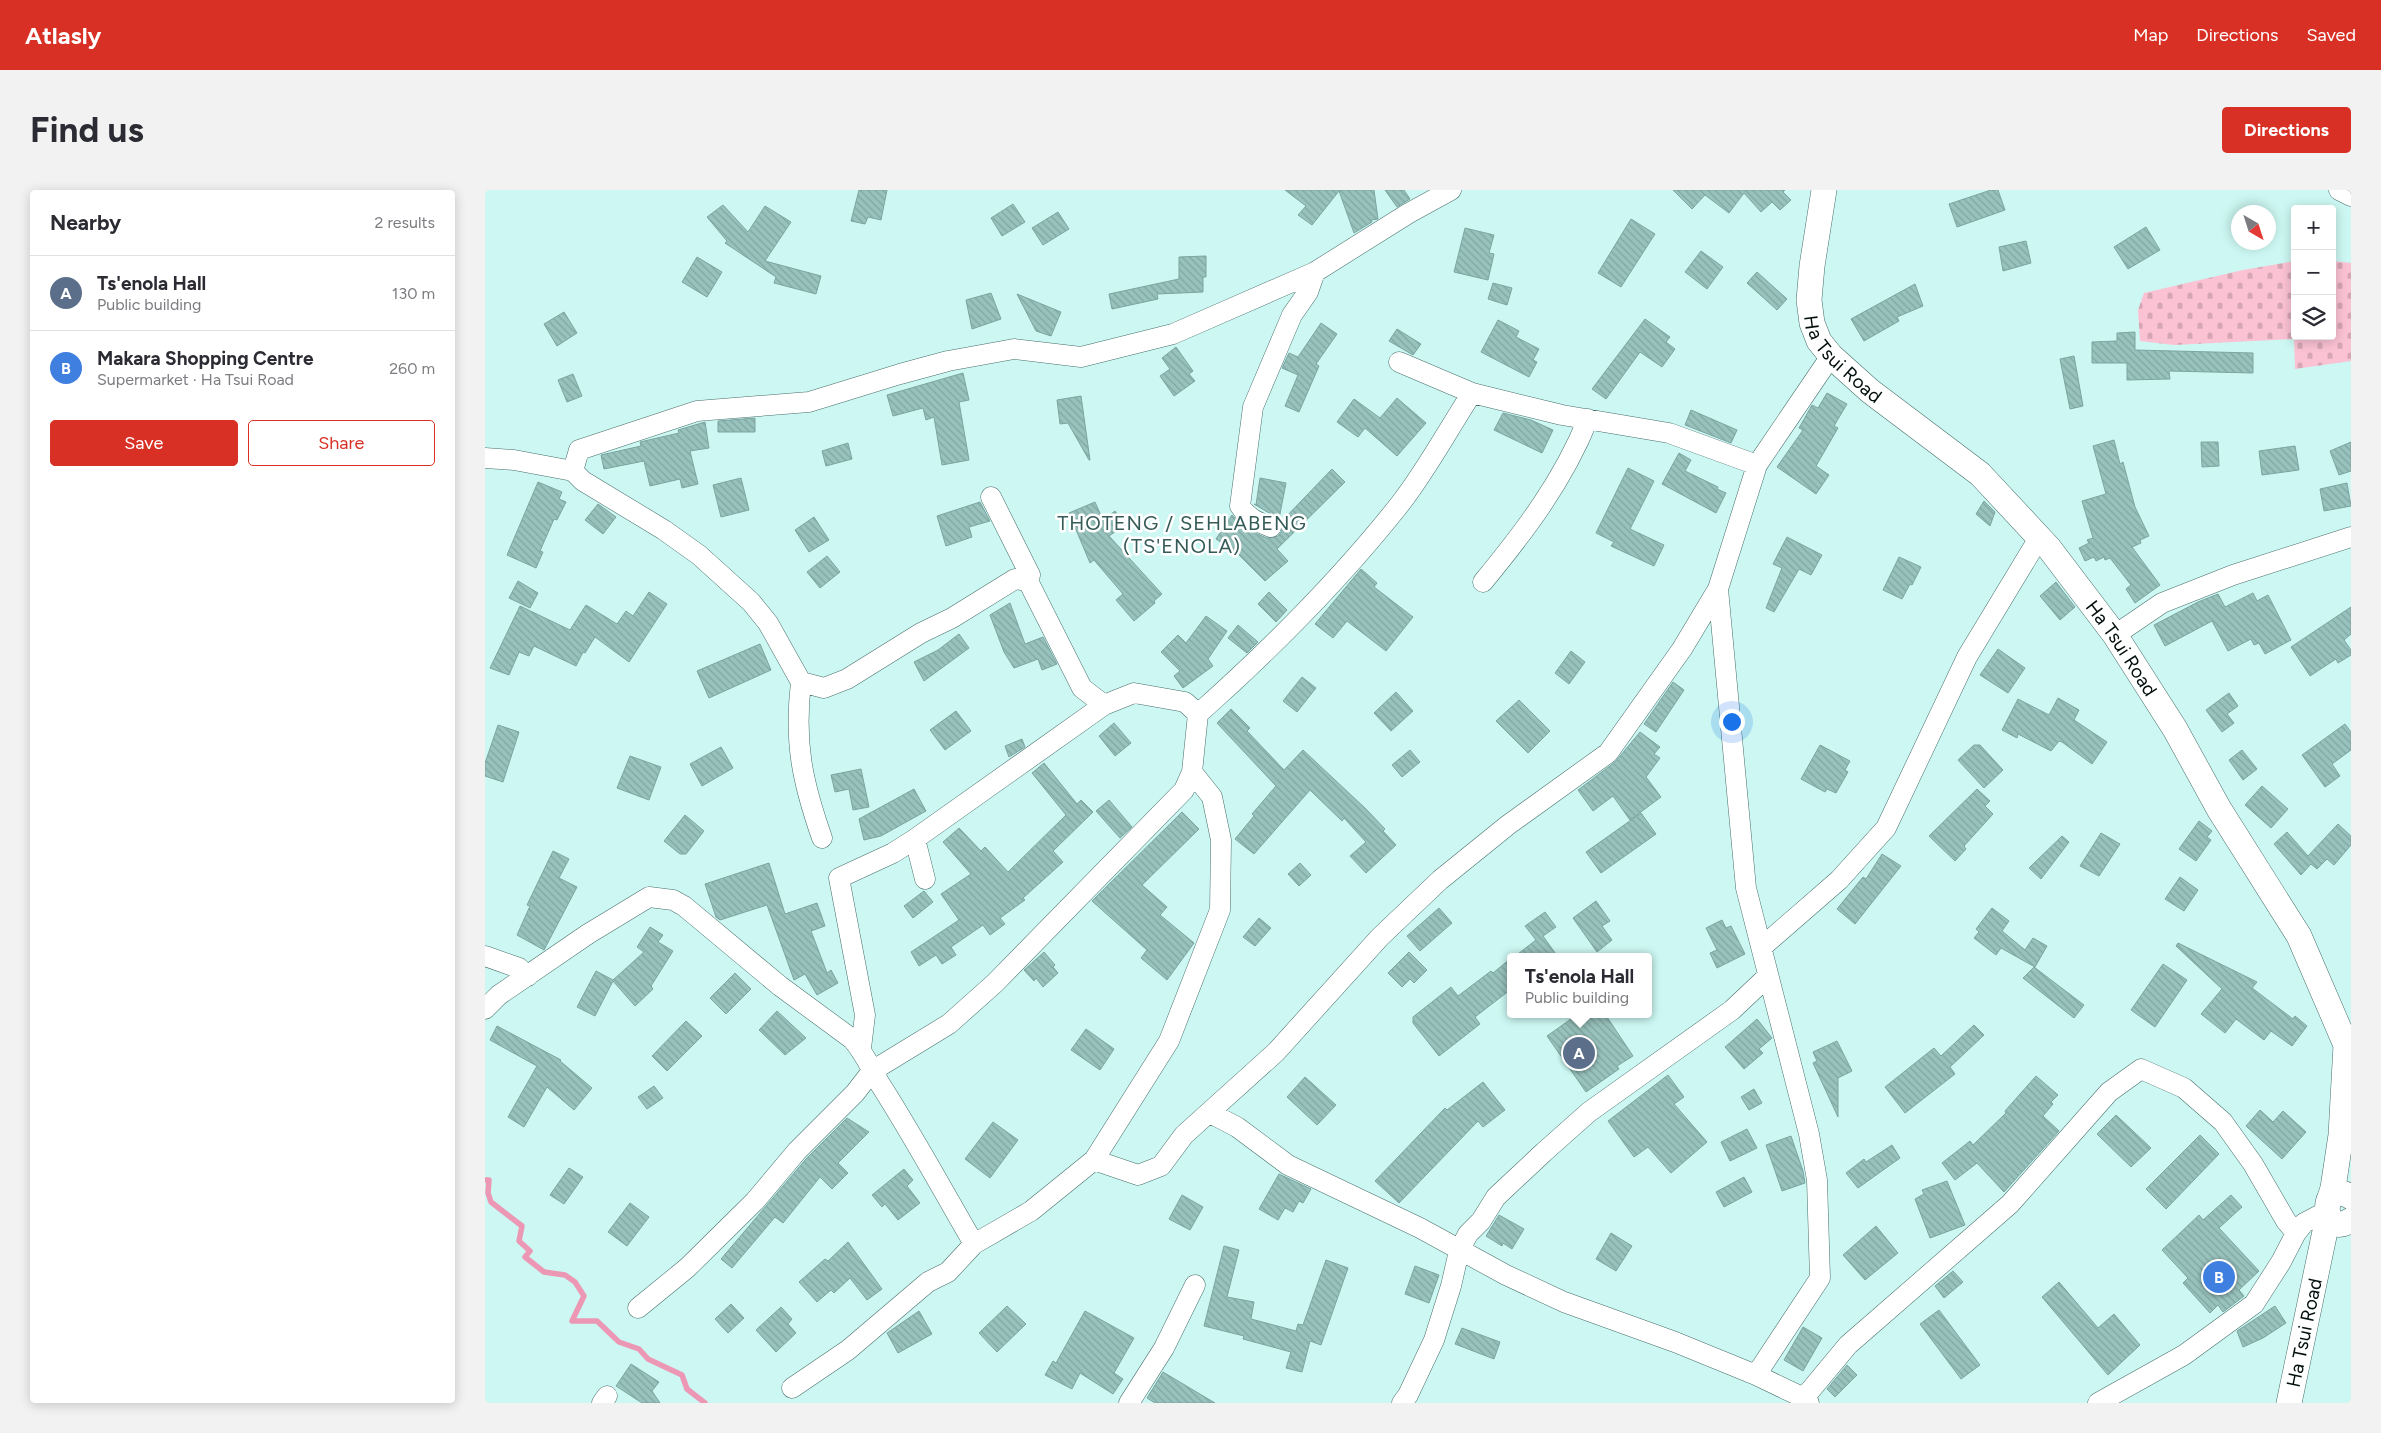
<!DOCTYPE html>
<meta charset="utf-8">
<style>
:root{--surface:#fff;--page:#f2f2f3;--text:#2b2b33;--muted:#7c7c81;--line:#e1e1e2;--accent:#d93025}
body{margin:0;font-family:Figtree,sans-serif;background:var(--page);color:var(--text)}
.controls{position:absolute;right:15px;top:15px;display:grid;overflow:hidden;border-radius:5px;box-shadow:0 2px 12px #0003}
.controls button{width:45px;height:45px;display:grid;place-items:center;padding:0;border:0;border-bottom:1px solid var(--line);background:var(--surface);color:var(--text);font:25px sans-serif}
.compass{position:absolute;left:1746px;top:15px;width:45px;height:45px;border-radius:50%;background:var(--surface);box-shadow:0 2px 12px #0003;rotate:141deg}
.you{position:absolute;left:1246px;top:531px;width:18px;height:18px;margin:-12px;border:4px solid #fff;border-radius:50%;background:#1a73e8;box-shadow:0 0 0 8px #1a73e833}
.badge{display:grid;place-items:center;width:32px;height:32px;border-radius:50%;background:var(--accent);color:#fff;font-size:16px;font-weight:700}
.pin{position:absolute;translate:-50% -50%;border:2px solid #fff;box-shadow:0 1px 5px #0006}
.popup{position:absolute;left:1022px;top:763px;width:145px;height:65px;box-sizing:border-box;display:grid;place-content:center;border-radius:5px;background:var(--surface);filter:drop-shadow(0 1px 4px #0005);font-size:16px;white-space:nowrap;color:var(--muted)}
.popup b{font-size:19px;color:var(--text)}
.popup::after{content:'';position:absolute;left:50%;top:100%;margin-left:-10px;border:10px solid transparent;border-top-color:var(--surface)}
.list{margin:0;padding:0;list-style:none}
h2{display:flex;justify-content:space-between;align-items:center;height:65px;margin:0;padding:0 20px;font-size:21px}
h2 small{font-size:16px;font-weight:400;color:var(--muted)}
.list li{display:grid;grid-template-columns:32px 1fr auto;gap:15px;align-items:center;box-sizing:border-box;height:75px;padding:0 20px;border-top:1px solid var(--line)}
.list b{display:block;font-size:19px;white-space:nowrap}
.list p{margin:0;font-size:16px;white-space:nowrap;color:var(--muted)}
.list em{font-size:16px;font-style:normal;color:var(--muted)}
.actions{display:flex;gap:10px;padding:15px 20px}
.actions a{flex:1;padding:11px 0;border:1px solid var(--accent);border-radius:5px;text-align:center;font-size:18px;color:var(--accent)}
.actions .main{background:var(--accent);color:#fff}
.icon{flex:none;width:28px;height:28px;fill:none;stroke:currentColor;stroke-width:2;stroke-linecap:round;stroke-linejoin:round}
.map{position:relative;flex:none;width:1866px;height:1213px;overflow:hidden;border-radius:5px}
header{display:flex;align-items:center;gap:30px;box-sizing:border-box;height:70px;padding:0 25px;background:var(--accent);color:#fff}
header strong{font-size:24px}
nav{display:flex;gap:28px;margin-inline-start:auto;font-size:18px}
.intro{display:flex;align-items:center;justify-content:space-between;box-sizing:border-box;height:120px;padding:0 30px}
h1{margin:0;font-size:35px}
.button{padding:12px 22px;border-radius:5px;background:var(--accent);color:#fff;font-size:18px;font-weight:700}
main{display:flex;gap:30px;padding:0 30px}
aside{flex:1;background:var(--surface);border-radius:5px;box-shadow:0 2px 12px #0003}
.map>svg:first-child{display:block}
.cemetery{fill:url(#cemetery-stones)}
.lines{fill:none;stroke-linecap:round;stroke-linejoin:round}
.stream{stroke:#ec98b5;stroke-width:5.5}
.building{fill:url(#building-back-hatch);stroke:#7ca5a0}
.minor-casing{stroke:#486f6b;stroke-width:21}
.tertiary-casing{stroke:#486f6b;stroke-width:26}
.minor{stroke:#fff;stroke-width:20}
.tertiary{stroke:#fff;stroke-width:25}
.labels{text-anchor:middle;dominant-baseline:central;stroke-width:5;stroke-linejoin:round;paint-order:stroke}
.street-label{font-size:19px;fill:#020f0d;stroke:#fff}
.neighbourhood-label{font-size:20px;letter-spacing:1px;fill:#345b57;stroke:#fff}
</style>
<header>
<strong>Atlasly</strong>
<nav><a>Map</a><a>Directions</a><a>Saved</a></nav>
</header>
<div class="intro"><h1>Find us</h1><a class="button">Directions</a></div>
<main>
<aside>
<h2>Nearby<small>2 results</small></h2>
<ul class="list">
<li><span class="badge" style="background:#5c6f8a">A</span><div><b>Ts'enola Hall</b><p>Public building</p></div><em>130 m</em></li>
<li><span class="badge" style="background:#3f7fe0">B</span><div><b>Makara Shopping Centre</b><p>Supermarket · Ha Tsui Road</p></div><em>260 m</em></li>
</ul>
<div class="actions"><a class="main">Save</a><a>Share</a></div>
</aside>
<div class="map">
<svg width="1866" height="1213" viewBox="0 0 1866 1213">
<defs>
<pattern id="cemetery-stones" width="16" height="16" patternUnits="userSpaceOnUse" patternTransform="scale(1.25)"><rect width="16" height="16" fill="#fbc2d4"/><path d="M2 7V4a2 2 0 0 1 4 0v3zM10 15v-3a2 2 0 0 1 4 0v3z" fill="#d6a6b5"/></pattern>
<pattern id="building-back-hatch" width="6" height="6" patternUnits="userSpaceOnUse" patternTransform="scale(1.25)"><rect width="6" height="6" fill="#98c2bd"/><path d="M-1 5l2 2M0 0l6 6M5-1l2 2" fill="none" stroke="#81a6a1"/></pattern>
</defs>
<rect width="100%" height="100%" fill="#ccf7f2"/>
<path class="cemetery" d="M1810,71V146H1847V71L1866,73V171L1810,179L1809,149L1689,155L1655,151L1653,120L1659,103L1758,80Z"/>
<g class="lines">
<path class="stream" d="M0,990H4L3,1003L6,1012L37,1036L34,1051L45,1061L40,1067L59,1082L80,1085L90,1092L99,1106L87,1131H112L134,1152L154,1159L163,1169L197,1185L202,1199L220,1213"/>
</g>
<path class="building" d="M374,0H402L396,30L383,27L380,34L366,31Z
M800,0H889L893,29L886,30L887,32L869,43L854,1L827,35L813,25L821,16Z
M900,0H919L925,9L912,17Z
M1188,0H1300L1298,2L1306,10L1295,20L1287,12L1276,22L1259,3L1244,23L1220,5L1207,19Z
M1506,0H1513L1520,20L1472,37L1464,14Z
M528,14L540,32L517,46L506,28Z
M238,15L263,42L280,16L306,32L280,71L336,86L331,104L289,93L291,87L240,53L242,51L222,27Z
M573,22L584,39L558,55L547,38Z
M1146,29L1170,44L1136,97L1113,83Z
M1661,37L1675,60L1643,79L1629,57Z
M980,38L1009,45L1004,63L1009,64L1003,90L969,82Z
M1541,51L1546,73L1518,81L1514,57Z
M1216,61L1238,77L1222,99L1200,82Z
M721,66V87H718V102L672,104L673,109L627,119L624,104L694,89V67Z
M212,67L237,82L222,107L197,92Z
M1272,82L1302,109L1292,120L1262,93Z
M1008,93L1027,98L1022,115L1003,109Z
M1430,94L1438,116L1412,127L1414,131L1379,151L1366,129Z
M506,103L516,129L487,139L481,110Z
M532,104L576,122L566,146L551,141Z
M79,122L92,143L72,156L59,134Z
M1160,129L1185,147L1181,152L1190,159L1177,177L1155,162L1121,209L1107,199Z
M1013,130L1034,141L1031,147L1054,159L1048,170L1052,172L1044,187L996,162Z
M836,133L852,144L831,174L834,176L814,222L800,216L813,185L797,178L804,163L813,167Z
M912,139L936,154L928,165L904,151Z
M1650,142V160L1768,163V183L1684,181L1685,189L1642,190V173H1607V152L1632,151V143Z
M691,157L708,181L704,184L710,191L689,206L675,186L685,179L677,168Z
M1589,166L1598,216L1585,219L1575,169Z
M478,183L484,210L474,212L484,270L457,275L449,227L441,230L438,218L408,226L402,205Z
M88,184L97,206L82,212L73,190Z
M1342,203L1362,214L1349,236L1353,238L1331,276L1344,285L1331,304L1292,277L1318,240L1314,238L1327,215L1333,218Z
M596,206L605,270H604L583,233L575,234L572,210Z
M912,208L941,233L912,266L880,238L873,247L852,232L869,209L895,228Z
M1206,220L1252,240L1246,253L1200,235Z
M1018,223L1046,230L1068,240L1057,263L1009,240Z
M270,228V242H233V231Z
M220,232L224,258L205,261L213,294L197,298L195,289L165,296L159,271L119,279L116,265L156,256L155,252L194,243L193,240Z
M1629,250L1635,274L1638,272L1650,317L1664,346L1655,350L1656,353L1647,357L1675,395L1650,413L1641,399L1646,395L1625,368L1620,370L1619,367L1611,371L1609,367L1600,371L1594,358L1604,353L1602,350L1608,348L1597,311L1621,304L1608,256Z
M1716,252H1733L1734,276L1717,277Z
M1866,252V281L1854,285L1845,261Z
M363,253L367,269L341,276L337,261Z
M1810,256L1814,280L1777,285L1774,261Z
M1194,263L1206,270L1200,281L1233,297L1232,299L1241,303L1231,323L1177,294Z
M1143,278L1169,291L1145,339L1179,355L1169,376L1126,356L1129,352L1111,343Z
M847,279L860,292L792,359L803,371L780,391L752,363L731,349L747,325L758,336L772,344L782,348L793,346L797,341L796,332Z
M256,288L264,320L236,327L228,295Z
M775,288L801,293L794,329L769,314L771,315Z
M53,292L77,302L74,309L81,312L72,330L69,329L55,361L58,362L51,378L22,365Z
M1862,293L1866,316L1839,321L1835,299Z
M1499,311L1510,322L1505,336L1491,324Z
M495,312L505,331L484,337L487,347L461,356L452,326Z
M610,312L618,330L630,321L640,335L624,346L677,404L669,411L670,413L649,431L631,410L638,404L609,370L605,373L584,323Z
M113,314L131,327L118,344L100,330Z
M329,327L344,350L324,362L310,340Z
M1302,347L1337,365L1326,385L1314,379L1289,422L1281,418L1297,378L1288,374Z
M342,366L355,382L335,398L322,382Z
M1414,367L1436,377L1427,395L1425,394L1417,409L1398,400Z
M876,379L892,393L889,397L928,427L901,461L862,431L848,448L830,434Z
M33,391L53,403L45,418L24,408Z
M1571,392L1590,417L1575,430L1555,406Z
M164,402L182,414L144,472L110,447L100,463L98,462L91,476L49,456L44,466L34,462L24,485L5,478L35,416L85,440L101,415L132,434L141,421L148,426Z
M784,402L802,420L791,432L773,414Z
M1768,403L1772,411L1783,405L1806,450L1780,464L1774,453L1769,455L1766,449L1743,461L1727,431L1680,456L1669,435L1713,412L1733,404L1740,417Z
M525,413L540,454L558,447L572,474L557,480L553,469L529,478L519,462L505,425Z
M1866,417V444L1859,450L1866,460V465L1853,473L1851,469L1825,486L1806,457Z
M721,426L742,441L723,469L728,476L698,498L689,486L695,481L676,462L693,445L701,453Z
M753,435L773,452L762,463L743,448Z
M474,444L484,458L439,491L429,472L453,460Z
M275,454L286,480L224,508L212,481Z
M1513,459L1540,478L1523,503L1495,485Z
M1086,461L1100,472L1084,494L1070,483Z
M817,487L831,498L812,522L798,511Z
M1188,492L1199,500L1171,542L1159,534Z
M911,502L928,521L906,541L889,523Z
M1744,503L1753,516L1742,524L1749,533L1737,542L1721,520Z
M1573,508L1594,520L1589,530L1622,552L1607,574L1577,552L1574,551L1566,561L1533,544L1532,548L1517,540L1533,509L1564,525Z
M1034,510L1065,541L1043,563L1011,531Z
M746,519L765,538L762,541L799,580L818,560L881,619L900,639L898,641L911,655L881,683L865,666L881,652L859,628L857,631L825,600L769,664L750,649L769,626L767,624L791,596L732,533Z
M471,521L486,541L460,560L445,540Z
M629,533L646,553L630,566L614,546Z
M1860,534L1866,542V560L1847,574L1855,586L1840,597L1817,565Z
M13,535L34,542L18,592L0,586V573Z
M1155,542L1175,557L1169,564L1175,568L1161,587L1176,607L1145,630L1128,606L1108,621L1093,600L1130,572Z
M537,549L540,557L524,567L520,556Z
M1335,555L1365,571L1360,580L1363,582L1351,603L1342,599L1340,602L1316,589Z
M1489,555H1495L1518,580L1499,598L1473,570Z
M236,557L248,578L217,596L205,574Z
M925,560L935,572L917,587L907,575Z
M1757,560L1772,579L1758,590L1744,570Z
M145,566L176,577L164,610L132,598Z
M559,573L592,614L596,610L608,622L568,661L578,672L538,708L540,710L515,728L520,734L505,745L498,735L466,757L471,765L457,774L451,765L434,776L426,762L474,730L456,704L486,684L458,652L474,638L496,661L500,657L523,682L581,625L547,583Z
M376,579L384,617L368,620L364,599L350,602L346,585Z
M1777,596L1803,619L1786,638L1760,615Z
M429,599L441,621L396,646L379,650L374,629Z
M1492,599L1505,611L1500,616L1508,624L1479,656L1481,659L1470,671L1444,646Z
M624,610L647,637L635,648L611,621Z
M697,622L714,639L657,695L682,717L675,725L709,753L682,790L656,768L662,760L607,711Z
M1156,623L1171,644L1116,683L1101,662Z
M200,625L219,641L201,664H195L179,651Z
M1714,631L1727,641L1722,647L1726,650L1711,671L1694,659Z
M1853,634L1866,646V655L1849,675L1842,669L1832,679L1826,674L1816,685L1789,654L1802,642L1823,666Z
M1616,643L1635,654L1614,686L1595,676Z
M1577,646L1584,652L1556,689L1544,678Z
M68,661L84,669L74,688L92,697L59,760L32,745L45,716L42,715Z
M1397,664L1416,676L1370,734L1352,719L1378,687L1381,689Z
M284,673L300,724L332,713L340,736L326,741L342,783L346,780L353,793L332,805L320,784L309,790L282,715L235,730L231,727L220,694Z
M815,673L826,685L814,696L803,684Z
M1695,687L1713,700L1699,721L1680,709Z
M439,701L448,712L428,728L419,716Z
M1111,711L1125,731L1117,736L1127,750L1112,762L1088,728Z
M954,718L967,733L935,761L922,746Z
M1507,718L1524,731L1517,741L1540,760L1548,748L1562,756L1550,777L1516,758L1511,765L1489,748L1494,742L1491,739Z
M1060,722L1071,737L1058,746L1073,767H1029L1051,750L1040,736Z
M774,728L786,738L770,756L758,747Z
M1237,730L1241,738L1246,736L1260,764L1232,778L1225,763L1232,760L1221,738Z
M165,737L178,745L173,752L188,761L166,796L168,799L150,816L128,791L110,826L92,817L111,781L128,790L159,762L152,757Z
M1693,753L1772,792L1767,798L1808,829L1810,826L1822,836L1807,856L1786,841L1779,850L1751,829L1740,843L1716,824L1737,799L1691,756Z
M559,762L570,775L568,777L573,783L558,797L551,788L549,791L539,780Z
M924,762L942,780L929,793L925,789L917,797L903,783Z
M1025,769V800L990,827L995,834L954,866L928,833V827L966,797L973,806L1006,781L1008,783Z
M1678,774L1702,790L1670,837L1646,820Z
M1549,777L1599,815L1589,828L1538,788Z
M250,783L266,799L241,824L225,808Z
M292,821L321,848L300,865L274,840Z
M1093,824H1120L1148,866L1132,876L1134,879L1101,902L1062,846Z
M1272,829L1287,848L1274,859L1278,863L1259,879L1240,857Z
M201,831L217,846L182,881L167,866Z
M1489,835L1499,845L1465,877L1470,884L1420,923L1400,897L1449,858L1456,866Z
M12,836L76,870L75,871L107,898L89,920L62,897L39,937L23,927L52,876L5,850Z
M601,839L629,859L615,880L586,860Z
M1352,851L1367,881L1353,888V927L1328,873L1332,871L1328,862Z
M1183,885L1199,907L1189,914L1222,952L1186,983L1163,957L1149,967L1123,931Z
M1551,886L1573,905L1566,912L1568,914L1558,926L1574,941L1519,1002L1492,973L1470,990L1457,973L1485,951L1488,955L1521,923L1520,921Z
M820,887L851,915L832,935L802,907Z
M998,892L1020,920L998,937L993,931L914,1013L890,991L960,918L962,920Z
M169,896L178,908L162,919L153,907Z
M1269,899L1277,913L1264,920L1256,907Z
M1775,920L1788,932L1798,921L1821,942L1797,969L1761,936Z
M1631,925L1666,958L1646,977L1612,944Z
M362,928L384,942L353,973L363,983L347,999L335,987L298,1033L290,1027L247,1078L236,1069L321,969Z
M508,932L533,950L505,988L480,969Z
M1262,939L1272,958L1245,971L1236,952Z
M1715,945L1734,964L1681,1019L1661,999Z
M1306,946L1318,981L1320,993L1297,1001L1281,955Z
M1407,955L1415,968L1373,998L1361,983L1379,969L1381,972Z
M84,978L98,987L79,1014L65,1005Z
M419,979L428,990L422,996L435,1013L413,1030L400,1014L397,1017L387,1005Z
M794,984L826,999L818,1013L814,1011L808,1022L800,1018L793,1030L774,1019Z
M1259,987L1267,1002L1239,1017L1231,1002Z
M1462,991L1480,1035L1445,1048L1430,1009L1439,1004L1437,1000Z
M697,1005L718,1017L705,1040L684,1029Z
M1746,1005L1757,1017L1734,1038L1774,1081L1754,1100L1759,1106L1738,1122L1733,1115L1725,1123L1698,1093L1703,1088L1677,1060L1714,1025L1718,1030Z
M145,1013L164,1027L142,1056L123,1042Z
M1014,1025L1039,1039L1027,1059L1018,1053L1017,1056L1001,1046Z
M1391,1036L1413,1063L1380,1090L1358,1065Z
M1126,1043L1147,1056L1131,1081L1111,1069Z
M363,1052L397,1099L382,1110L365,1088L349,1103L346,1100L332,1112L314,1092L340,1069L343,1071Z
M739,1056L754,1060L742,1107L769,1112L766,1129L811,1141L813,1134L818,1135L841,1070L863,1078L836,1155L825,1151L817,1182L801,1178L806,1162L758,1149L759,1146L719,1136Z
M930,1076L954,1085L944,1113L920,1104Z
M1468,1081L1478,1092L1459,1108L1450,1096Z
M1574,1092L1613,1138L1629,1124L1655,1155L1623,1185L1557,1107Z
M246,1114L259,1128L243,1143L230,1129Z
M522,1116L541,1134L512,1162L494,1143Z
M1790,1116L1801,1133L1778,1148L1758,1157L1752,1141Z
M296,1117L307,1129L303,1134L311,1143L291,1162L271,1140Z
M1454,1120L1495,1175L1476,1189L1435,1134Z
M434,1121L447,1144L413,1163L402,1143Z
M600,1121L649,1148L629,1183L638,1189L628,1204L595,1183L587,1199L560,1185L568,1171L571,1173Z
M1318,1137L1337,1148L1318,1181L1299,1170Z
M977,1138L1015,1152L1009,1169L970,1154Z
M146,1174L174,1192L167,1201L175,1213H157L131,1196Z
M1362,1175L1372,1185L1350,1207L1342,1199Z
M678,1182L730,1213H670L662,1208Z"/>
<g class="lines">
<g class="minor-casing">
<path id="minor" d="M1854,0L1866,6
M914,172L987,203
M0,268L29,270L88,281L94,260L212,221L324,212L415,184L463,171L529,159L596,167L688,144L830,82L924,23L966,0
M88,281L98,291L179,340L214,365L266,412L283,433L316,492L339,498L362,489L436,443L467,428L530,389L543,391
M506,307L545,385L543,391L597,498L619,515
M786,337C772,332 763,328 755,316L768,217L807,125L823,102L830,82
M998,392C1040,341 1078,291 1103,229
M1630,445L1677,413L1748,385L1866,347
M316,492C309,552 317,591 337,648
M430,649L440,689
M1277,757L1354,690L1401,638L1482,467L1554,348
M0,766L34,778L43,786
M0,819L14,805L103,744L164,707L188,710L199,716L295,796L367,849C379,862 386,879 395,894C429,947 458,1001 489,1054
M376,858L380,825L354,688L408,663L430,649L619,515L649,503L700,512L713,524
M725,923L752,937L803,975L935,1038L1021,1085L1079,1112L1190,1152L1271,1185L1319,1208L1324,1213
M609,970L653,985L676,976L699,945L791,862L895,747L955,690L1023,635L1123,563L1197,459L1233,399
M153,1118L202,1078L270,1011L312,961L370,903L387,881L464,834L510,793L699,600L707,582
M1271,1185L1335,1088L1332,990L1324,944L1261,698L1233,399L1272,275L1346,166
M307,1198L363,1160L443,1092L463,1082L489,1054L546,1021L609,970L684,851L735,720L736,650L727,607L707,582L713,524C786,459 855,390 915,314C941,281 964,238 987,203L1077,225L1184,243L1272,275
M1319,1208L1363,1155L1525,1014L1624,902L1656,879L1699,898L1738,932L1768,974L1801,1031L1811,1043
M117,1213L122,1206
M644,1213L679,1158L710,1095
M917,1213L923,1205L949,1150L966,1096L974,1061L983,1044L996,1031L1011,1007L1059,962L1104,922L1247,820L1283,786
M1613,1213L1699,1165L1769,1114L1796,1072L1811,1043L1819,1033L1842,1021"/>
</g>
<g class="tertiary-casing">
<g id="tertiary">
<path id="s1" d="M1339,0L1327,76L1324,110L1327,133L1334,151L1346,166L1385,201L1495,284L1564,358L1630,445L1690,539L1734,619L1814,746L1861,855L1856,945L1848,998L1844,1011"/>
<path d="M1866,1007C1834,987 1835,1051 1866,1030"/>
<path id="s2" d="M1804,1213L1843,1027"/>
</g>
</g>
<use href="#minor" class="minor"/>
<use href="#tertiary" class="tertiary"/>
</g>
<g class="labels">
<g class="street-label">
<text stroke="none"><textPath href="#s1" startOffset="182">Ha Tsui Road</textPath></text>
<text stroke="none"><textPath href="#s1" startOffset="588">Ha Tsui Road</textPath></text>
<text stroke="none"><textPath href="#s2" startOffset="72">Ha Tsui Road</textPath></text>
</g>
<g class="neighbourhood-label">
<text x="697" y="333">THOTENG / SEHLABENG<tspan x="697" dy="23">(TS'ENOLA)</tspan></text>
</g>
</g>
</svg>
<div class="controls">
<button>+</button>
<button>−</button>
<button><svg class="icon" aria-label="layers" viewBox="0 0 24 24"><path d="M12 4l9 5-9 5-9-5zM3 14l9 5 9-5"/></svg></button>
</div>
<svg class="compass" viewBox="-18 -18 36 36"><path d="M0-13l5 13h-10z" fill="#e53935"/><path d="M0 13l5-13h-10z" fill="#7c7c81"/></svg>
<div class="you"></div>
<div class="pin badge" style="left:1094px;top:863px;background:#5c6f8a">A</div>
<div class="popup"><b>Ts'enola Hall</b>Public building</div>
<div class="pin badge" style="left:1734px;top:1087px;background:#3f7fe0">B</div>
</div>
</main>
